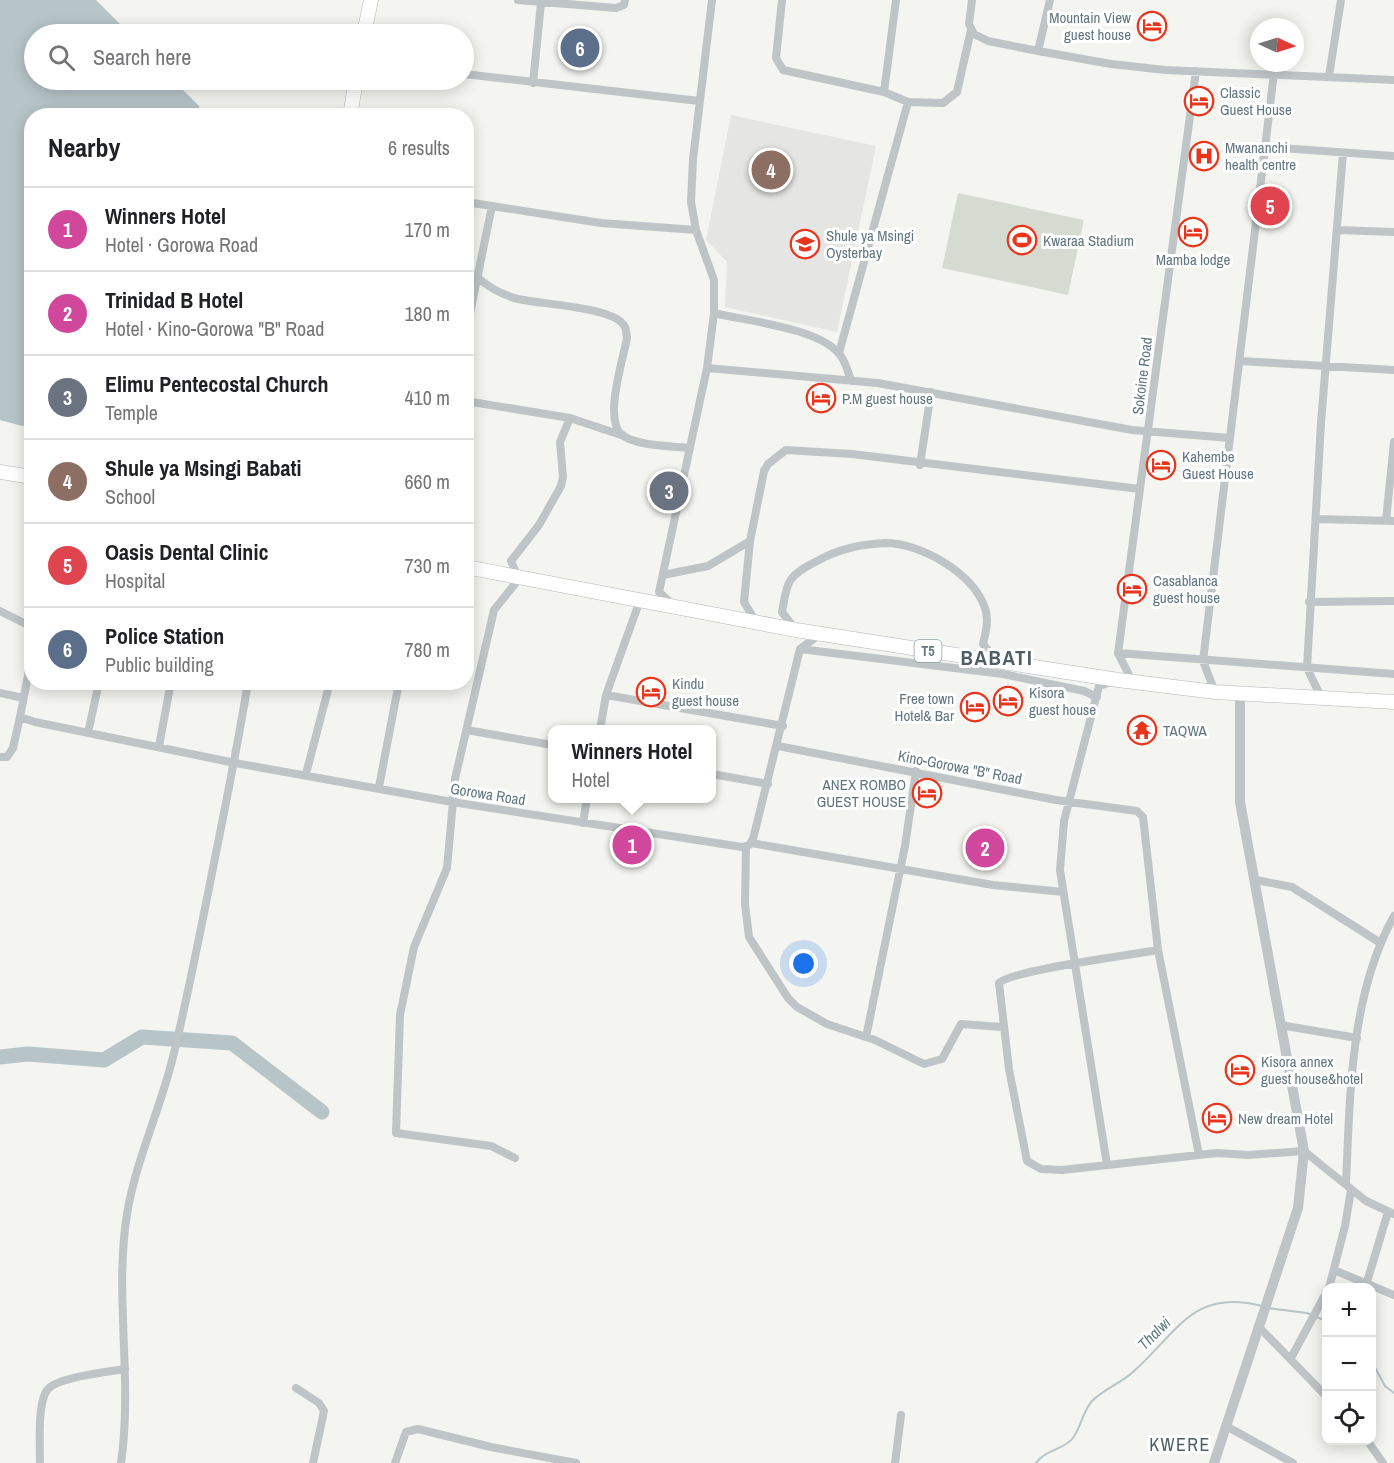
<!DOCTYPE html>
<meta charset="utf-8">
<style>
:root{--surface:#fff;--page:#f6f6f6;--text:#202124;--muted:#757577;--line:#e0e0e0;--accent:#d93025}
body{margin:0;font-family:"Archivo Narrow",sans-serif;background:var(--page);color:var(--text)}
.controls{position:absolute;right:18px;bottom:18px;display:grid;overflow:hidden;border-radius:12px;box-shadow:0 3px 15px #0003}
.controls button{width:54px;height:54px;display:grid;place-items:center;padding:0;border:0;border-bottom:2px solid var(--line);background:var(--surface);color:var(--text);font:30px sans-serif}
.compass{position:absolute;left:1250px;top:18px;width:54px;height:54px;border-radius:50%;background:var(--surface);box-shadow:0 3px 15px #0003;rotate:94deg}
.you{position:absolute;left:804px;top:964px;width:21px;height:21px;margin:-15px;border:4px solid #fff;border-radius:50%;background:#1a73e8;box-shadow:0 0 0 9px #1a73e833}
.badge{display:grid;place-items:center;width:39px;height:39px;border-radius:50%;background:var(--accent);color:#fff;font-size:20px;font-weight:700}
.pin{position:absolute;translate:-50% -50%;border:3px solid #fff;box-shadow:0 2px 6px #0006}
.popup{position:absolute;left:548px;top:725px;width:168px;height:78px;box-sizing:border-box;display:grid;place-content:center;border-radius:12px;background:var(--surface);filter:drop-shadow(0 2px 4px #0005);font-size:20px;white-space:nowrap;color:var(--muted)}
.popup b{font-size:22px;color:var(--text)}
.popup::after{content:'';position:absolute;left:50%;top:100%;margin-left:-12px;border:12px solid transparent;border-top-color:var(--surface)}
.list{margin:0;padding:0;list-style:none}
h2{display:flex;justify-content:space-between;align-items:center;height:78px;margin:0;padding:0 24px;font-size:26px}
h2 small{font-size:20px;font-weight:400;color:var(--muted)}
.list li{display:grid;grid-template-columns:39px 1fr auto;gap:18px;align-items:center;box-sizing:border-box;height:84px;padding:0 24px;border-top:2px solid var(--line)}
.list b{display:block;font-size:22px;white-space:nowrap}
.list p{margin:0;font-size:20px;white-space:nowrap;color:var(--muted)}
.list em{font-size:20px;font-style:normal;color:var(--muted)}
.icon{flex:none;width:33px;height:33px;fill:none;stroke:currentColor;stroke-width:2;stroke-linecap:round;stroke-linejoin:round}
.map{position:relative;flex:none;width:1394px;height:1463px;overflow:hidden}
.search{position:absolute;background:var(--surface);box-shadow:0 3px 15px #0003;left:24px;top:24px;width:450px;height:66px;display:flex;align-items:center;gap:15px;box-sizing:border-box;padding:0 21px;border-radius:33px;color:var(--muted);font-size:22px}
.panel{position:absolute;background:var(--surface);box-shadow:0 3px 15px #0003;left:24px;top:108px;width:450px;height:582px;border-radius:24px}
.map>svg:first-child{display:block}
.built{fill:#e5e5e3}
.green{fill:#d6dbd1}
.water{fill:#b7c5c8}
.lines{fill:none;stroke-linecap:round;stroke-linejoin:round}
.stream{stroke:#b7c5c8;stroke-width:2}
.river{stroke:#b7c5c8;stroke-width:15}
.trunk-casing{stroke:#b2b6b9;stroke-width:15}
.minor{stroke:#bfc4c6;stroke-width:8}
.tertiary{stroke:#bfc4c6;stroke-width:10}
.trunk{stroke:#fff;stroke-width:14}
.labels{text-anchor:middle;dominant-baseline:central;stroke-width:6;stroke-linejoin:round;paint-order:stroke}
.shield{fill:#fff;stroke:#91a0a8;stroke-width:1.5}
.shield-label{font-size:14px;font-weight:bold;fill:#627782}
.poi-label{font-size:15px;fill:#627782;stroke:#fff;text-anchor:start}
.street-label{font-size:15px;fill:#627782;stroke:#fff}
.water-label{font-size:16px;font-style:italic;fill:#5d7a7f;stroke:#fff}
.quarter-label{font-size:18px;letter-spacing:1.5px;fill:#505f67;stroke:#fff}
.district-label{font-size:21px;font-weight:bold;letter-spacing:1.5px;fill:#505f67;stroke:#fff}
</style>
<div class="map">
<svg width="1394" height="1463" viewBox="0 0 1394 1463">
<rect width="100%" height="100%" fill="#f4f4f0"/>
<path class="built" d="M731,115L876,146L837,332L725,307L727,262L706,240Z"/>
<path class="green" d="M958,193L1084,220L1068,295L942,268Z"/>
<path class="water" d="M0,0H96L130,34H34V80H173L199,106L200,115L32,116V424L22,426L0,420Z"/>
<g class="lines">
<path class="stream" d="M1267,1308L1307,1313L1326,1321
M1372,1362L1385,1386L1394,1393
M1036,1463C1046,1449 1064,1450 1073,1438C1081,1427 1083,1411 1092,1401C1104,1389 1121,1383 1133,1372C1178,1332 1193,1288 1262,1306"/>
<path class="river" d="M0,1057L28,1054L104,1060L142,1037L232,1043L322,1112"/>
<g class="trunk-casing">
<path id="trunk" d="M364,34L371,0
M350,116L356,80
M0,472L32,477
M466,567L796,630L1118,680L1215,692L1394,702"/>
</g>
<path class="minor" d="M518,0L616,8L624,5L625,0
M782,0L776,58L783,70L884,92L908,102L943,103L957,92L971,30
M972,0L969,24L974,34L988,41L1038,51L1111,64L1165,70L1394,80
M1038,51L1050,0
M464,74L699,101
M1329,76L1341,0
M533,83L541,3
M884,92L896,0
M1265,147L1394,156
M466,202L601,223L696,230
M1338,230L1394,232
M478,278C490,288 502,295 518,299C541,304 605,307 621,322C627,327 626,332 627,338C623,360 604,418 621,434C634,446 672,446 689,448
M714,313C747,321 820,328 840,355C846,362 848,372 851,381
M466,333L492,206
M839,353L908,102
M1240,361L1394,370
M707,368L878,383L1132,430L1230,438
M466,401L570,418L621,435
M920,465L931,392
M1316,519L1394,521
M1386,521L1394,442
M663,575L708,566L750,541
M1309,602L1394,601
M673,605L659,592L707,368L714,313V280L696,230L691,202L693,159L712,0
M0,611L32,627
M756,622L744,602L750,541L764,471L768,464L786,450L852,454L1140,489
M795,629L782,612C784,603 785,589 790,581C796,571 810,565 819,560C839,549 863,544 885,543C921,543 973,573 985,608C989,619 986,632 983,644L996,660
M800,649L1003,674L1084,691L1097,697
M1118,653L1394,674
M32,655L20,717L35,722L235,763L452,802L742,847L749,845L753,839L800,649L819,635
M1132,681L1118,653L1196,71
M1215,692L1203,661L1274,73
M0,693L23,698
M606,695L783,726
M1322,699L1307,668L1321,423L1343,153
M467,730L552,745
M600,730L606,695L640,600
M88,733L99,682
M159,746L171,682
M778,746L1056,800L1137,811L1143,817L1158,950L1199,1155
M0,757H7L13,748L20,717
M306,774L330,682
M712,774L768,784
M379,787L399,682
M583,823L587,798
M751,843L993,885L1063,892
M746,846L745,904L749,937L788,998L797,1007L827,1024L875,1040L924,1064L942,1059L961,1024L1002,1027
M1256,880L1292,887L1379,942
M1158,950C1132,955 1011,970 999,983L1009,1069L1027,1161L1041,1169L1062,1170L1217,1153L1248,1155L1304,1151L1366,1201L1394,1214
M1280,1025L1357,1038
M866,1037L905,846L916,771
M515,1158L491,1146L396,1133L400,1015L414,947L447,868L455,779L494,610L519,579L511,561L539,525L561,486L563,477L560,442L570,418
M1107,1165L1060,870L1064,821L1099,686L1111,682
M1346,1184C1350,1096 1350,995 1394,916
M1334,1270L1394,1295
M1367,1282L1388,1212
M1329,1288L1345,1226L1351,1190
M1258,1326L1326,1396
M1291,1358L1326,1293
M296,1388L319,1403L324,1411L313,1463
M1226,1426L1293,1463
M1367,1440L1383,1463
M40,1463C40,1447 37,1401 48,1389C59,1377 108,1372 125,1369
M121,1463C133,1380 114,1295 127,1214C136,1160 160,1110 173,1057C190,987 203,918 217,848C228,793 239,738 248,682
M395,1463L406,1432L418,1429L491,1447L576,1463
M895,1463L901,1415"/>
<path class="tertiary" d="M1214,1463L1298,1208L1304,1151L1240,802V694"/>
<use href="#trunk" class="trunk"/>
</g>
<defs>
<g id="hotel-ring" transform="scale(1.5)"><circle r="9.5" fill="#fff" stroke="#e9351b" stroke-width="1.5"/><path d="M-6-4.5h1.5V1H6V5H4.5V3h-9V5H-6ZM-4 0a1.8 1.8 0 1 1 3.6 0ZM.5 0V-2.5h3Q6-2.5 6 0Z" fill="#e9351b"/></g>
<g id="hospital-ring" transform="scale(1.5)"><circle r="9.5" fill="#fff" stroke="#e9351b" stroke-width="1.5"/><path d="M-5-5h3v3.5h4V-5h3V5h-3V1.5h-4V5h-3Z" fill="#e9351b"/></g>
<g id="stadium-ring" transform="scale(1.5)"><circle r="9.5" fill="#fff" stroke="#e9351b" stroke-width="1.5"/><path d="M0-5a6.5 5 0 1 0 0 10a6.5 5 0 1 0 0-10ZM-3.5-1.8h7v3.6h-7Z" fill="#e9351b"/></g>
<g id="school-ring" transform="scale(1.5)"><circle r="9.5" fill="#fff" stroke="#e9351b" stroke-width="1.5"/><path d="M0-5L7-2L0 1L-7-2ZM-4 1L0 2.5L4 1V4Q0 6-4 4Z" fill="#e9351b"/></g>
<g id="temple-ring" transform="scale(1.5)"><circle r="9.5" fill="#fff" stroke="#e9351b" stroke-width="1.5"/><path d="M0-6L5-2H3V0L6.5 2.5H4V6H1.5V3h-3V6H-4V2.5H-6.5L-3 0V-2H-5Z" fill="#e9351b"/></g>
</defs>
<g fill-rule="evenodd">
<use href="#hotel-ring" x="1152" y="26"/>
<use href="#hotel-ring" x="1199" y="101"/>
<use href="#hospital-ring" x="1204" y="156"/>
<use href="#hotel-ring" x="1193" y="232"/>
<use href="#stadium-ring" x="1022" y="240"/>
<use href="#school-ring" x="805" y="244"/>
<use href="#hotel-ring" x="821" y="398"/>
<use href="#hotel-ring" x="1161" y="465"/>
<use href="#hotel-ring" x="1132" y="589"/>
<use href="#hotel-ring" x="651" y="692"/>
<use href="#hotel-ring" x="1008" y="701"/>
<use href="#hotel-ring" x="975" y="707"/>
<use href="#temple-ring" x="1142" y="730"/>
<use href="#hotel-ring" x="927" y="793"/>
<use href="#hotel-ring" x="1240" y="1070"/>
<use href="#hotel-ring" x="1217" y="1118"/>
</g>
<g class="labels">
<rect class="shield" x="914.5" y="640" width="27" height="22" rx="4.5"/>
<g class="shield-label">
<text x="928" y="651">T5</text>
</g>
<g class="poi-label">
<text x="1131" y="17" text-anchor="end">Mountain View<tspan x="1131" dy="17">guest house</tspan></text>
<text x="1220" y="92">Classic<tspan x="1220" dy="17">Guest House</tspan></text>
<text x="1225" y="147">Mwananchi<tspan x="1225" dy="17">health centre</tspan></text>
<text x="826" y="235">Shule ya Msingi<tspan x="826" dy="17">Oysterbay</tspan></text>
<text x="1043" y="240">Kwaraa Stadium</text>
<text x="1193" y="259" text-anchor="middle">Mamba lodge</text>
<text x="842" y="398">P.M guest house</text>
<text x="1182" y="456">Kahembe<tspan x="1182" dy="17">Guest House</tspan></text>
<text x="1153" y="580">Casablanca<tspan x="1153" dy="17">guest house</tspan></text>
<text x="672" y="683">Kindu<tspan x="672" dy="17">guest house</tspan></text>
<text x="1029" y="692">Kisora<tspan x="1029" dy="17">guest house</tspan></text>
<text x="954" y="698" text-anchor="end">Free town<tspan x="954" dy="17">Hotel&amp; Bar</tspan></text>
<text x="1163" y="730">TAQWA</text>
<text x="906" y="784" text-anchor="end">ANEX ROMBO<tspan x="906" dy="17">GUEST HOUSE</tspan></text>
<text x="1261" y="1061">Kisora annex<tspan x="1261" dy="17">guest house&amp;hotel</tspan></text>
<text x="1238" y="1118">New dream Hotel</text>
</g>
<g class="street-label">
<text transform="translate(1142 376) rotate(-83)">Sokoine Road</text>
<text transform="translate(960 767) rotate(11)">Kino-Gorowa "B" Road</text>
<text transform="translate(488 794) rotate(9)">Gorowa Road</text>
</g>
<g class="water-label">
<text transform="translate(1154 1333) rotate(-45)">Thalwi</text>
</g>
<g class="quarter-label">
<text x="1180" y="1444">KWERE</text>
</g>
<g class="district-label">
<text x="997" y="657">BABATI</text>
</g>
</g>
</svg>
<div class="controls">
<button>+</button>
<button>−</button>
<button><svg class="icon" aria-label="locate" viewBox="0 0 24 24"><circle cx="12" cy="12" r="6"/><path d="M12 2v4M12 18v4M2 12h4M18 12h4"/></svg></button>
</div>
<svg class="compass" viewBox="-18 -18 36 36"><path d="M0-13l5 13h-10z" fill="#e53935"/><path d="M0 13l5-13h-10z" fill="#757577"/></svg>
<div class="you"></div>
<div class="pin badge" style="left:632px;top:845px;background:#d1479c">1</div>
<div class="popup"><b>Winners Hotel</b>Hotel</div>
<div class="pin badge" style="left:985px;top:848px;background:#d1479c">2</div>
<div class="pin badge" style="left:669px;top:491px;background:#6b7280">3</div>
<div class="pin badge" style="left:771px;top:170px;background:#8d6e63">4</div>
<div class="pin badge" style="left:1270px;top:206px;background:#e0444e">5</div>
<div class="pin badge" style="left:580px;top:48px;background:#5c6f8a">6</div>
<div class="search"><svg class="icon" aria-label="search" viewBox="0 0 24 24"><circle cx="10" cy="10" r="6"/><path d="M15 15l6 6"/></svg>Search here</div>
<section class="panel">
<h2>Nearby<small>6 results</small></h2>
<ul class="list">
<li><span class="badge" style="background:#d1479c">1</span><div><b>Winners Hotel</b><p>Hotel · Gorowa Road</p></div><em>170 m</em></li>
<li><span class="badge" style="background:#d1479c">2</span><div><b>Trinidad B Hotel</b><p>Hotel · Kino-Gorowa &quot;B&quot; Road</p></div><em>180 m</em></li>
<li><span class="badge" style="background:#6b7280">3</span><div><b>Elimu Pentecostal Church</b><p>Temple</p></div><em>410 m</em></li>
<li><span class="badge" style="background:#8d6e63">4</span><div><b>Shule ya Msingi Babati</b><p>School</p></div><em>660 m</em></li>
<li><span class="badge" style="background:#e0444e">5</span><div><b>Oasis Dental Clinic</b><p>Hospital</p></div><em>730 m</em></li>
<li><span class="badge" style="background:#5c6f8a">6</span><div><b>Police Station</b><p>Public building</p></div><em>780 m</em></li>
</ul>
</section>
</div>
